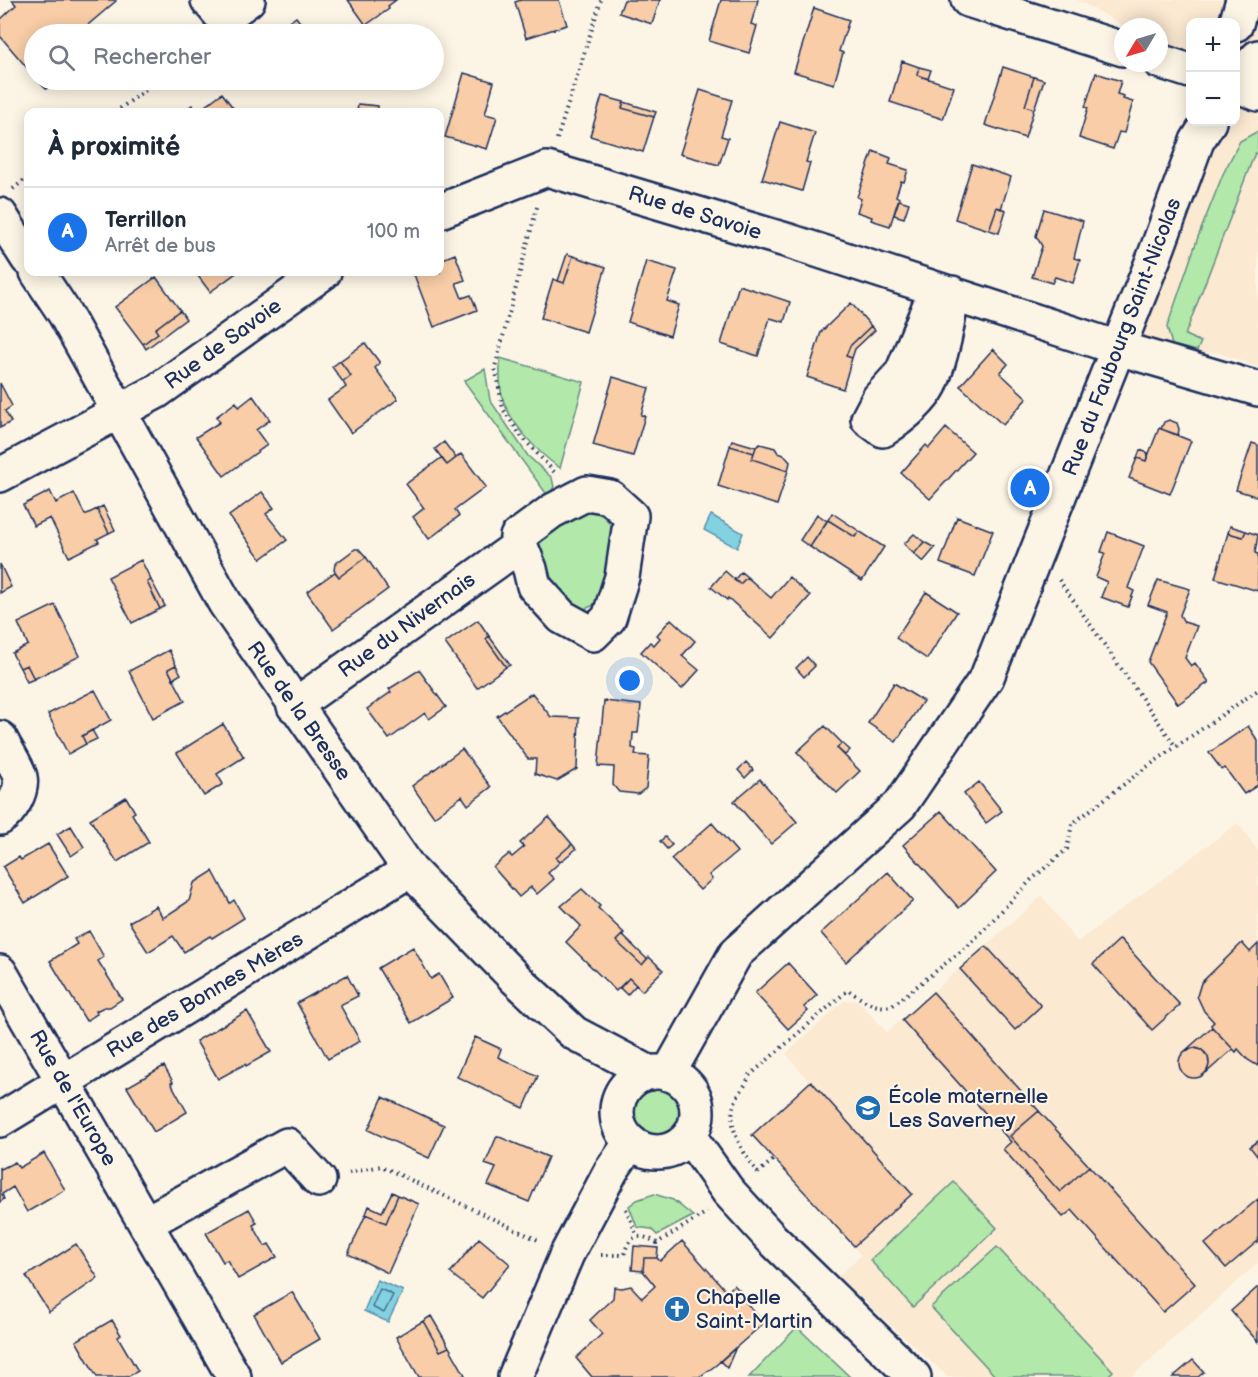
<!DOCTYPE html>
<html lang="fr">
<meta charset="utf-8">
<style>
:root{--surface:#fff;--page:#f2f2f3;--text:#1f2937;--muted:#747a83;--line:#e0e1e3;--accent:#1a73e8}
body{margin:0;font-family:"Balsamiq Sans",sans-serif;background:var(--page);color:var(--text)}
.controls{position:absolute;right:18px;top:18px;display:grid;overflow:hidden;border-radius:12px;box-shadow:0 3px 15px #0003}
.controls button{width:54px;height:54px;display:grid;place-items:center;padding:0;border:0;border-bottom:2px solid var(--line);background:var(--surface);color:var(--text);font:30px sans-serif}
.compass{position:absolute;left:1114px;top:18px;width:54px;height:54px;border-radius:50%;background:var(--surface);box-shadow:0 3px 15px #0003;rotate:232deg}
.you{position:absolute;left:630px;top:681px;width:21px;height:21px;margin:-15px;border:4px solid #fff;border-radius:50%;background:#1a73e8;box-shadow:0 0 0 9px #1a73e833}
.badge{display:grid;place-items:center;width:39px;height:39px;border-radius:50%;background:var(--accent);color:#fff;font-size:20px;font-weight:700}
.pin{position:absolute;translate:-50% -50%;border:3px solid #fff;box-shadow:0 2px 6px #0006}
.list{margin:0;padding:0;list-style:none}
h2{display:flex;justify-content:space-between;align-items:center;height:78px;margin:0;padding:0 24px;font-size:26px}
h2 small{font-size:20px;font-weight:400;color:var(--muted)}
.list li{display:grid;grid-template-columns:39px 1fr auto;gap:18px;align-items:center;box-sizing:border-box;height:90px;padding:0 24px;border-top:2px solid var(--line)}
.list b{display:block;font-size:22px;white-space:nowrap}
.list p{margin:0;font-size:20px;white-space:nowrap;color:var(--muted)}
.list em{font-size:20px;font-style:normal;color:var(--muted)}
.icon{flex:none;width:33px;height:33px;fill:none;stroke:currentColor;stroke-width:2;stroke-linecap:round;stroke-linejoin:round}
.map{position:relative;flex:none;width:1258px;height:1377px;overflow:hidden}
.search{position:absolute;background:var(--surface);box-shadow:0 3px 15px #0003;left:24px;top:24px;width:420px;height:66px;display:flex;align-items:center;gap:15px;box-sizing:border-box;padding:0 21px;border-radius:33px;color:var(--muted);font-size:22px}
.panel{position:absolute;background:var(--surface);box-shadow:0 3px 15px #0003;left:24px;top:108px;width:420px;height:168px;border-radius:12px}
.map>svg:first-child{display:block}
.built{fill:#fbe9d2}
.green{fill:#b2e8aa;stroke:#668c84;stroke-width:1.5}
.water{fill:#83d2e1;stroke:#5991ad;stroke-width:1.5}
.lines{fill:none;stroke-linecap:round;stroke-linejoin:round}
.shore{stroke:#457092;stroke-width:1.5}
.building{fill:#f8cda7;stroke:#1b2f5e;stroke-width:1.5}
.minor-casing{stroke:#1b2f5e;stroke-width:38}
.path{stroke:#1b2f5e;stroke-width:4;stroke-dasharray:1.5 4.5;stroke-linecap:butt}
.minor{stroke:#fcf5e5;stroke-width:33}
.labels{text-anchor:middle;dominant-baseline:central;stroke-width:4.5;stroke-linejoin:round;paint-order:stroke}
.street-label{font-size:21px;fill:#1b2f5e;stroke:#fcf5e5}
.poi-label{font-size:21px;fill:#1b2f5e;stroke:#fcf5e5;text-anchor:start}
</style>
<div class="map">
<svg width="1258" height="1377" viewBox="0 0 1258 1377">
<rect width="100%" height="100%" fill="#fcf5e5"/>
<filter id="ink" filterUnits="userSpaceOnUse"><feTurbulence type="fractalNoise" baseFrequency=".0167" numOctaves="2"/><feDisplacementMap in="SourceGraphic" scale="12" xChannelSelector="R" yChannelSelector="G"/><feConvolveMatrix kernelMatrix="1 2 1 2 8 2 1 2 1" color-interpolation-filters="sRGB"/></filter>
<g filter="url(#ink)">
<path class="built" d="M1077,0H1258V367L1217,352L1157,359L1118,348L1209,122H1236V22H1190V62L1159,45V27H1127Z
M1238,823L1258,851V1263L1131,1377H948L838,1277L861,1255L752,1135L810,1082L786,1054L844,1001L857,1000L887,1032L1042,896L1077,942Z"/>
<path class="green" d="M1258,131V154L1255,153L1185,335L1201,342L1197,351L1172,345L1167,327L1198,237L1223,174L1240,141Z
M500,358L584,382L560,468C539,454 508,421 502,396C499,384 500,371 500,358Z
M485,369L490,400L528,456L552,478L554,487L548,496L464,381Z
M586,509C602,512 610,520 616,536L600,598L592,606L584,609L575,607L545,576L536,545L544,531Z
M630 1112a27 27 0 1 1 54 0a27 27 0 1 1-54 0Z
M954,1182L997,1228L913,1307L870,1260Z
M654,1194L673,1200L693,1216L657,1235L651,1229L637,1227L629,1206L637,1200Z
M997,1247L1113,1371L1107,1377H996L931,1307Z
M797,1327L850,1377H749Z"/>
<path class="water" d="M711,515L743,533L737,548L704,530Z
M377,1280L403,1291L388,1322L364,1311Z"/>
<g class="lines">
<path class="shore" d="M380,1289L393,1295L384,1313L372,1307Z"/>
</g>
<path class="building" d="M115,0L116,1L82,30L86,34H34V76L0,36V20L16,5L12,0Z
M348,0H396L388,6L389,9L366,25Z
M521,0H559L567,25L526,38L515,2Z
M624,0H660L652,24L619,13Z
M721,0H758L751,24L757,26L749,53L709,41Z
M814,8L849,20L839,51L843,53L834,84L794,72Z
M296,17L309,34H273Z
M902,61L919,67L917,75L954,87L943,119L890,102Z
M919,67L931,70L928,79L917,75Z
M1003,67L1034,77L1025,106L1034,109L1025,138L985,125Z
M464,73L494,82L485,114L497,117L487,149L445,137Z
M1096,73L1121,81L1117,94L1124,96L1123,99L1133,102L1124,133L1119,132L1113,149L1079,138L1088,108L1085,107Z
M1034,77L1044,80L1034,109L1025,106Z
M37,80H57L46,89Z
M700,90L732,100L721,136L728,138L719,165L680,154Z
M222,93L236,112H182L192,105L197,112Z
M602,96L624,102L622,108L654,117L643,152L590,136Z
M624,102L656,112L654,117L622,108Z
M358,104L378,106V112H357Z
M780,122L815,133L806,162L810,163L802,191L762,179Z
M873,151L891,158L889,164L908,170L904,182L901,181L896,196L899,198L890,226L871,220L872,217L857,212L861,199L857,197Z
M972,164L1011,177L1001,209L997,207L989,230L955,219Z
M899,200L909,203L904,218L894,215Z
M997,207L1006,210L999,233L989,230Z
M1044,209L1083,221L1074,258L1080,260L1073,283L1055,277L1052,283L1032,277L1042,246L1036,236Z
M455,254L465,280L456,283L462,298L471,295L477,310L434,327L413,272H440V260Z
M567,254L573,256L564,283L558,281Z
M573,256L606,267L586,332L541,318L553,279L564,283Z
M646,261L677,270L667,301L679,305L670,336L628,322Z
M195,272H234L236,273L210,292Z
M156,277L180,310L155,329L158,333L143,344L115,307Z
M739,285L790,302L784,322L770,318L758,356L721,344Z
M851,303L871,326L850,346L846,356L852,358L843,389L807,377L821,332Z
M180,310L186,319L146,349L143,344L158,333L155,329Z
M871,326L875,330L855,349L852,358L846,356L850,346Z
M365,343L380,363L375,368L398,399L351,433L328,400L346,387L343,382L351,376L340,361Z
M993,349L1008,364L1000,373L1027,398L1003,425L960,386Z
M340,361L351,376L343,382L332,367Z
M613,377L649,388L641,415L645,416L633,456L593,445Z
M0,383L12,406L5,411L11,422L0,428Z
M253,396L270,420L256,430L267,445L224,476L196,437L220,422L216,417L236,402L239,407Z
M1169,420L1177,423L1179,429L1178,435L1161,429L1164,422Z
M946,428L973,452L930,499L901,473L926,445L929,448Z
M1159,428L1191,441L1170,494L1129,478L1137,458L1146,461Z
M732,440L756,447L754,453L730,446Z
M444,442L456,458L447,465L435,449Z
M1252,443L1258,445V497L1236,490Z
M760,444L775,448L778,453L784,455L790,462L788,471L752,459L756,447Z
M730,446L754,453L752,459L788,471L777,505L718,486Z
M1140,450L1148,453L1146,461L1137,458Z
M461,454L486,487L455,510L459,516L429,539L413,517L424,508L406,484L441,458L447,465Z
M50,491L56,503L74,493L85,515L97,509L109,533L97,539L99,542L69,557L50,518L34,526L23,505Z
M262,492L274,508L266,514L287,540L261,559L229,516Z
M103,506L115,530L109,533L97,509Z
M832,513L859,531L855,537L828,520Z
M817,514L827,521L810,547L800,540Z
M957,517L993,531L975,576L940,563Z
M828,520L855,537L859,531L884,547L862,581L810,547Z
M1230,526L1246,531L1243,537L1228,533Z
M1246,531L1258,535L1255,553L1258,554V591L1215,578L1228,533L1243,537Z
M1108,532L1144,546L1128,588L1134,591L1128,607L1101,597L1107,582L1096,577L1105,553L1101,552Z
M914,534L924,542L914,554L904,544Z
M924,542L935,548L923,562L914,554Z
M355,549H359L366,557L339,577L334,570L335,564Z
M366,557L388,589L333,629L307,592L335,572L339,577Z
M141,560L151,580L147,582L160,609L132,623L108,577Z
M0,564L11,587L0,593Z
M725,571L740,584L747,577L771,598L789,577L810,596L773,638L728,598L727,600L711,587Z
M741,572L747,577L740,584L734,580Z
M151,580L165,606L160,609L147,582Z
M1158,580L1190,589L1180,615L1184,622L1197,626L1185,658L1191,666L1195,663L1209,682L1178,704L1148,662L1167,612L1148,605Z
M926,592L957,612L927,659L896,638Z
M55,605L80,656L34,679L27,665L20,668L12,653L28,645L18,623Z
M671,619L695,641L682,656L699,670L682,689L641,652L650,642L654,645L660,638L657,635Z
M478,620L489,636L486,639L506,667L477,688L445,643Z
M489,636L510,665L506,667L486,639Z
M169,650L176,665L168,669L185,701L153,718L129,671Z
M807,657L815,666L804,677L796,668Z
M27,665L34,679L27,682L20,668Z
M176,665L181,674L173,679L168,669Z
M419,670L446,707L429,719L425,713L389,739L367,709L391,692L389,689Z
M894,683L923,701L896,742L868,723Z
M95,690L111,720L82,736L86,744L68,754L48,714Z
M532,693L551,717L579,718L577,769L557,781L535,774L536,759H528L497,716Z
M604,701L641,705L638,733H633L632,748L636,749L635,755L649,756L646,788L638,794L619,792L613,785L614,767L598,766Z
M223,724L244,757L217,774L223,784L204,796L177,753Z
M825,726L842,743L837,748L860,771L837,793L797,752Z
M1248,726L1258,741V785L1244,794L1225,768L1222,770L1209,753Z
M92,730L97,739L86,744L82,736Z
M842,743L850,750L845,755L837,748Z
M462,749L491,787L468,805L462,796L434,817L412,786Z
M746,762L753,770L745,778L738,770Z
M760,779L797,822L771,844L734,801Z
M979,782L1002,811L986,823L964,794Z
M126,797L135,812L132,814L149,842L117,862L90,819Z
M941,811L996,872L959,908L903,845Z
M549,817L572,844L556,858L560,862L548,873L554,879L537,894L531,887L519,897L493,867L509,854L512,857L524,847L520,843Z
M712,823L737,852L709,875L712,879L700,890L671,859Z
M71,826L84,847L71,856L57,834Z
M665,837L672,845L667,849L660,841Z
M48,844L68,876L25,903L3,867L19,857L21,860Z
M572,844L576,849L560,862L556,858Z
M213,871L230,903L234,900L244,918L212,938L210,936L184,952L173,936L148,952L129,922L156,906L163,918L189,901L194,883Z
M888,872L913,901L846,962L821,933Z
M582,889L600,906L598,908L624,933L616,941L642,965L649,957L663,970L642,991L629,978L616,991L566,942L581,926L561,906Z
M89,931L104,957L98,961L122,999L110,1007H104L96,1011L97,1014L86,1021L50,961L77,944L74,939Z
M622,935L647,959L642,965L616,941Z
M1120,939L1180,1005L1152,1030L1093,964Z
M1242,943L1250,952L1258,944V1066L1248,1060L1238,1049L1236,1052L1212,1027L1211,1025L1214,1022L1204,1011L1197,996L1201,983Z
M986,946L1041,1006L1015,1030L960,969Z
M413,947L431,979L439,974L453,998L411,1023L378,968Z
M788,963L817,995L804,1007L808,1011L788,1029L755,993Z
M347,975L358,996L340,1005L360,1041L328,1059L297,1003Z
M629,978L636,985L627,995L620,988Z
M933,992L1039,1111L1010,1136L1060,1192L1089,1166L1195,1284L1163,1312L1072,1210L1063,1217L1003,1149L1011,1142L902,1020Z
M247,1011L271,1052L246,1066L245,1064L218,1079L196,1041Z
M1212,1027L1233,1049L1206,1073L1209,1065L1208,1057L1202,1050L1194,1048L1185,1051Z
M475,1037L501,1049L498,1057L538,1076L524,1108L457,1077Z
M1179 1063a15 15 0 1 1 30 0a15 15 0 1 1-30 0Z
M164,1066L173,1082L171,1083L187,1112L154,1132L127,1087Z
M811,1081L912,1194L854,1246L752,1135Z
M383,1097L444,1125L429,1158L368,1130Z
M1039,1111L1089,1166L1060,1192L1010,1136Z
M497,1136L548,1157L529,1202L488,1185L496,1168L485,1164Z
M1258,1141V1157L1250,1147Z
M44,1153L65,1190L27,1212L13,1187L2,1194L4,1199L0,1202V1167L1,1169L15,1162L19,1168Z
M392,1192L398,1195L386,1223L366,1214L369,1206L382,1212Z
M398,1195L419,1204L388,1273L348,1254L366,1214L386,1223Z
M1258,1199V1241L1226,1268L1205,1244Z
M249,1209L257,1223L253,1225L265,1246L269,1244L277,1257L238,1279L227,1260L223,1262L206,1233Z
M479,1238L510,1264L482,1298L450,1273Z
M682,1241L727,1292L734,1285L740,1291L738,1293L764,1323L715,1366L699,1377H592L576,1358L602,1334L590,1320L613,1298L614,1287L622,1288L631,1286L642,1298L655,1286L643,1271L644,1258H657L660,1261Z
M76,1244L98,1278L49,1312L26,1276Z
M634,1246L658,1248L657,1258H644L643,1271L632,1270Z
M1258,1287V1342L1231,1311Z
M292,1292L320,1339L281,1362L254,1314Z
M431,1316L449,1347L440,1351L423,1321Z
M112,1320L121,1335L118,1337L138,1371L127,1377H97L76,1341Z
M423,1321L440,1351L449,1347L465,1375L461,1377H419L396,1337Z
M736,1347L727,1368L720,1361Z
M1193,1360L1204,1372L1198,1377H1173Z"/>
<g class="lines">
<g class="minor-casing">
<path id="minor" d="M208,0L223,18L248,0
M968,0L1123,49
M1236,24L1243,0
M1159,61L1190,71
M1236,80L1258,57
M1236,85L1258,94
M440,211L547,169L789,241L1118,348L1258,389
M0,215L28,259
M37,272L65,314L225,603L410,870L516,979L574,1033L650,1073
M952,293C949,320 941,360 930,385C921,402 898,420 883,430L868,419L879,398L902,373L929,307Z
M0,475L156,392L324,272
M587,493L610,497L631,516L622,577L609,618L593,634L562,617L534,586L530,569L517,537L552,511Z
M294,706L520,545
M0,738C5,749 17,766 20,777C23,791 11,811 0,818
M0,972L234,1377
M617 1112a40 40 0 1 1 80 0a40 40 0 1 1-80 0Z
M668,1074L736,953L900,805L987,677L1155,255L1197,141L1209,122
M0,1120L410,870
M689,1136L728,1191L772,1239L914,1377
M146,1223L287,1145L319,1180
M515,1377L567,1254L611,1171L631,1142"/>
</g>
<path class="path" d="M115,112L160,80
M557,139L601,0
M13,189L28,177
M537,207L495,367L503,409L521,436L556,474
M1059,580L1176,747
M349,1173L381,1166L540,1241
M758,1173C744,1154 724,1125 736,1100C740,1091 746,1086 749,1076L848,990C863,1000 874,1009 892,1006L970,944L1031,880L1067,849L1072,824L1144,769L1258,690
M758,1173L774,1159
M626,1209L637,1236
M601,1255H624C629,1234 641,1233 657,1243L707,1212"/>
<use href="#minor" class="minor"/>
</g>
</g>
<defs>
<g id="school-disc" transform="scale(1.35)"><circle r="9.5" fill="#1f6fb2" stroke="#fcf5e5"/><path d="M0-5L7-2L0 1L-7-2ZM-4 1L0 2.5L4 1V4Q0 6-4 4Z" fill="#fff"/></g>
<g id="church-disc" transform="scale(1.35)"><circle r="9.5" fill="#1f6fb2" stroke="#fcf5e5"/><path d="M-1.2-6h2.4v3.5h3.3v2.4h-3.3V6h-2.4V-.1h-3.3v-2.4h3.3Z" fill="#fff"/></g>
</defs>
<g fill-rule="evenodd">
<use href="#school-disc" x="868" y="1108"/>
<use href="#church-disc" x="677" y="1309"/>
</g>
<g class="labels">
<g class="street-label">
<text transform="translate(695 213) rotate(17)">Rue de Savoie</text>
<text transform="translate(1122 337) rotate(-69)">Rue du Faubourg Saint-Nicolas</text>
<text transform="translate(223 344) rotate(-36)">Rue de Savoie</text>
<text transform="translate(407 625) rotate(-36)">Rue du Nivernais</text>
<text transform="translate(299 711) rotate(55)">Rue de la Bresse</text>
<text transform="translate(205 995) rotate(-31)">Rue des Bonnes Mères</text>
<text transform="translate(73 1098) rotate(60)">Rue de l'Europe</text>
</g>
<g class="poi-label">
<text x="888" y="1096">École maternelle<tspan x="888" dy="24">Les Saverney</tspan></text>
<text x="696" y="1297">Chapelle<tspan x="696" dy="24">Saint-Martin</tspan></text>
</g>
</g>
</svg>
<div class="controls">
<button>+</button>
<button>−</button>
</div>
<svg class="compass" viewBox="-18 -18 36 36"><path d="M0-13l5 13h-10z" fill="#e53935"/><path d="M0 13l5-13h-10z" fill="#747a83"/></svg>
<div class="you"></div>
<div class="pin badge" style="left:1030px;top:488px">A</div>
<div class="search"><svg class="icon" aria-label="search" viewBox="0 0 24 24"><circle cx="10" cy="10" r="6"/><path d="M15 15l6 6"/></svg>Rechercher</div>
<section class="panel">
<h2>À proximité<small></small></h2>
<ul class="list">
<li><span class="badge">A</span><div><b>Terrillon</b><p>Arrêt de bus</p></div><em>100 m</em></li>
</ul>
</section>
</div>
